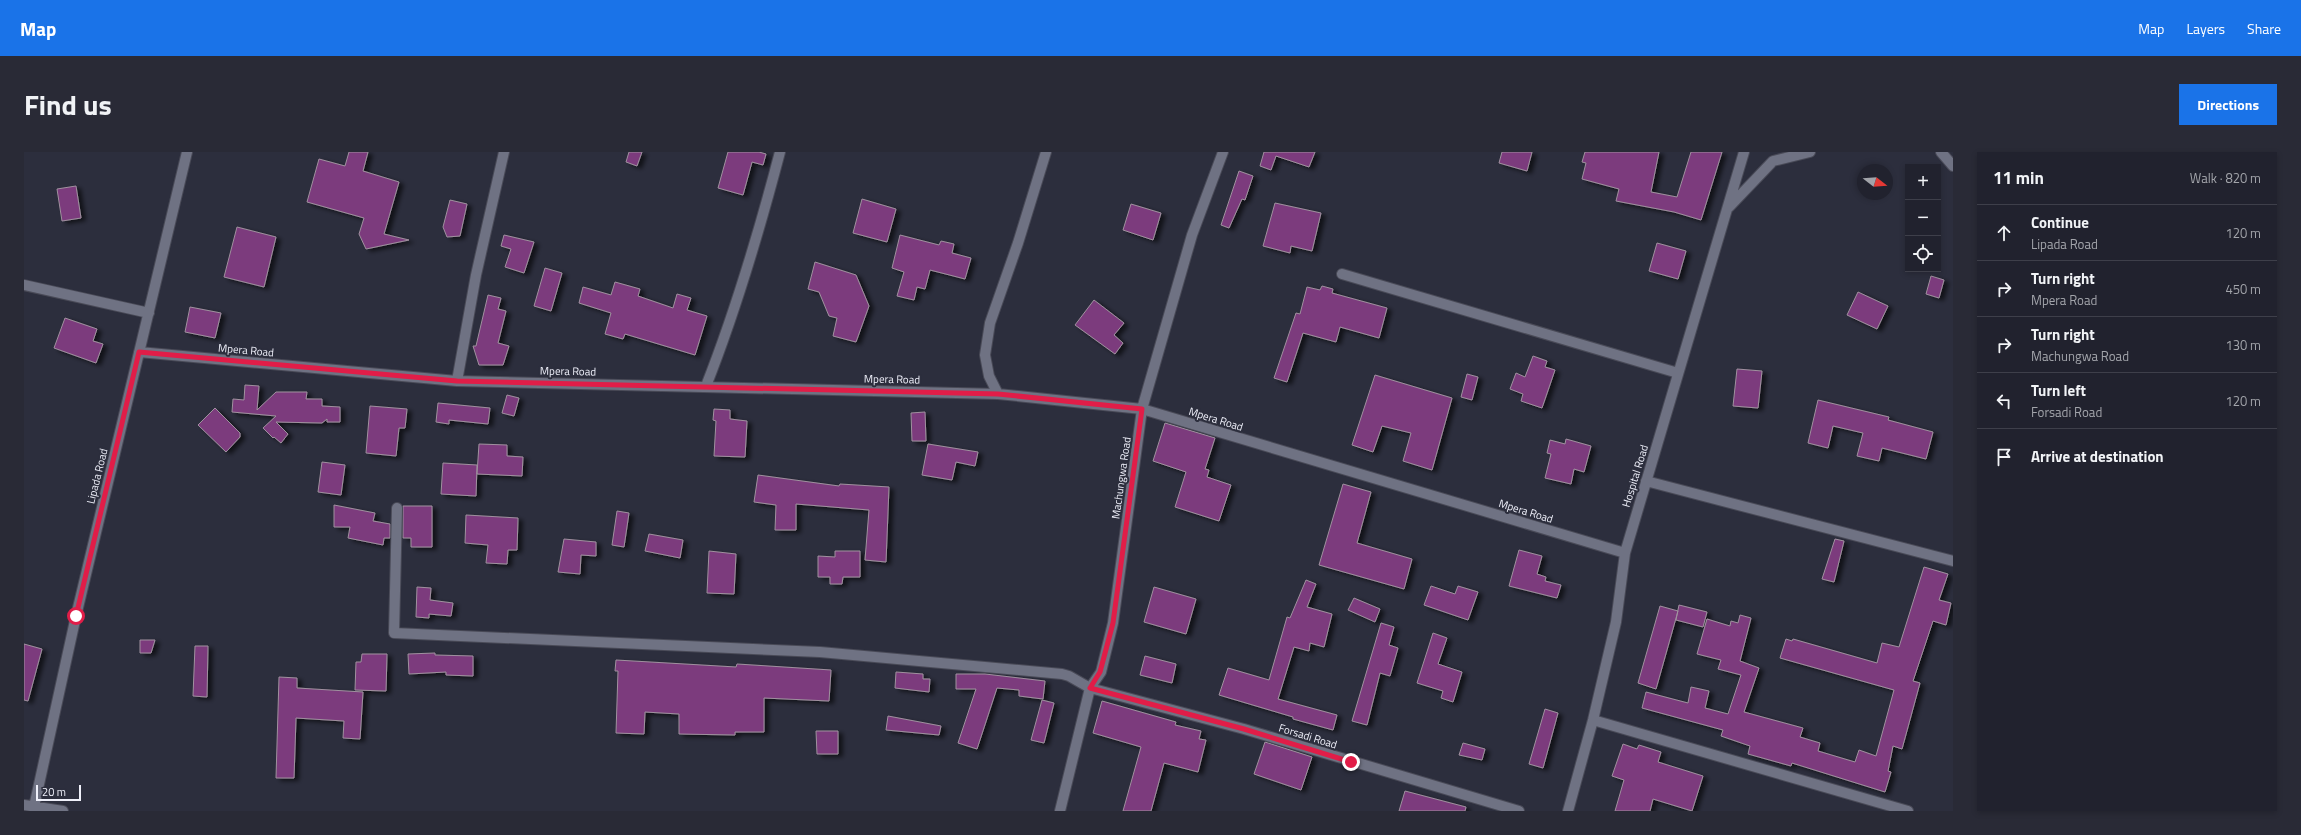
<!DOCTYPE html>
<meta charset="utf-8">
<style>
:root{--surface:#21222e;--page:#292a36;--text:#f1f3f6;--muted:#a2a4aa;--line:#3e3f4a;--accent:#1a73e8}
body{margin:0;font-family:"Titillium Web",sans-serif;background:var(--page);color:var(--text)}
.controls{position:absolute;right:12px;top:12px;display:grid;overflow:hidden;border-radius:0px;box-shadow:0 2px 6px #0003}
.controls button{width:36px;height:36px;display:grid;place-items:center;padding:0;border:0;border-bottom:1px solid var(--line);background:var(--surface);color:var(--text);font:20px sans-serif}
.compass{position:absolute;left:1833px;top:12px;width:36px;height:36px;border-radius:50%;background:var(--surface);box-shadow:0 2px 6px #0003;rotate:107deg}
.scale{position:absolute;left:12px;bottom:10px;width:45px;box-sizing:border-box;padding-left:4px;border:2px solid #eff0fa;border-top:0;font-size:11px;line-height:14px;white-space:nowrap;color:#eff0fa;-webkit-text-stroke:3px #2c2e3d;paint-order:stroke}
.stop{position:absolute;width:12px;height:12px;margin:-9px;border:3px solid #e11d48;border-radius:50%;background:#fff}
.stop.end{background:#e11d48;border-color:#fff;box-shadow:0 1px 4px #0008}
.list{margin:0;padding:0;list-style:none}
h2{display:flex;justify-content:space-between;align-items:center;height:52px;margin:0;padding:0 16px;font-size:17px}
h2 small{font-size:13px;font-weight:400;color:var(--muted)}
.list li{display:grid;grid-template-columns:26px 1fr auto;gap:12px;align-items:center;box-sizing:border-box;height:56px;padding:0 16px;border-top:1px solid var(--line)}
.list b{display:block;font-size:15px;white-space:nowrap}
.list p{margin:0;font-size:13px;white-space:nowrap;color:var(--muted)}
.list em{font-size:13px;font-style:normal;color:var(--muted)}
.icon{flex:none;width:22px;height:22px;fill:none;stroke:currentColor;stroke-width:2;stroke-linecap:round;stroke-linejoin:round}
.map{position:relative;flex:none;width:1929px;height:659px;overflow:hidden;border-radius:0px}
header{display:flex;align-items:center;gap:24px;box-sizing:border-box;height:56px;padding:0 20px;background:var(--accent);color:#fff}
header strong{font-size:19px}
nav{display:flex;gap:22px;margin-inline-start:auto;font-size:14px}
.intro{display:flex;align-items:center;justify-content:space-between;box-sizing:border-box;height:96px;padding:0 24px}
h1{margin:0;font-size:28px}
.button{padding:10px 18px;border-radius:0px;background:var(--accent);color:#fff;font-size:14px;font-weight:700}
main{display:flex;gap:24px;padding:0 24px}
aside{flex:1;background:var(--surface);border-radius:0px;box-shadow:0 2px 6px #0003}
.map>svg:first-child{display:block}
.building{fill:#7c3a7d;stroke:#a0919f;filter:url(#shadow)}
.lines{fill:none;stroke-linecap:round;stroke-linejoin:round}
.minor-casing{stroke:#494a57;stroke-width:12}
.minor{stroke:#6f7283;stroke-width:10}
.route{stroke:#e11d48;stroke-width:5}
.labels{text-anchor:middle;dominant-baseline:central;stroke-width:4;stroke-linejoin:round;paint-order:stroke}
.street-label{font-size:11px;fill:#eff0fa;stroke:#2c2e3d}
</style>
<header>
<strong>Map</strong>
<nav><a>Map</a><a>Layers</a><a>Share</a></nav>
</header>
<div class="intro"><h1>Find us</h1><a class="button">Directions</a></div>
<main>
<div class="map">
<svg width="1929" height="659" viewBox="0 0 1929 659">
<defs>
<filter id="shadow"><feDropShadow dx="4.5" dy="2.5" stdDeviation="2" flood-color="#0009"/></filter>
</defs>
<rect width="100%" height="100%" fill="#2c2e3d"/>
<path class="building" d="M325,0H344L339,19L375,30L360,82L385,88L342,97L335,82L340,66L283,50L295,7L321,14Z
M605,0H618L613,14L602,10Z
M704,0H735L742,2L739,13L728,10L719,43L694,36Z
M1240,0H1291L1285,15L1252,4L1247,18L1236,14Z
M1478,0H1508L1503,19L1475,11Z
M1561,0H1635L1627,40L1653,45L1667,0H1698L1677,68L1650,60L1592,49L1595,37L1558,27L1562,11L1558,10Z
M1215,19L1229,24L1221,48L1218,47L1205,76L1197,73Z
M52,34L57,66L38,69L33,37Z
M838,47L872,57L863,90L829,81Z
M426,48L443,52L436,84L423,85L419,75Z
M1251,51L1297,61L1288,99L1267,94L1266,101L1239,94Z
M1107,52L1137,61L1129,88L1099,78Z
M213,75L252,85L240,135L200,125Z
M480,83L510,90L500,121L481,115L487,97L477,94Z
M876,83L915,93L917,89L930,92L928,101L947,106L941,127L906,118L901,137L893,135L890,148L873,144L880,120L868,116Z
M1633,91L1662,99L1654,127L1625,119Z
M791,110L832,123L845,154L832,190L809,184L813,166L805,164L795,140L784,137Z
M521,116L538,121L527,159L510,154Z
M1907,124L1920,128L1915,146L1902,142Z
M591,130L616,137L614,144L649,156L653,142L667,146L663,158L683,164L671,203L601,182L599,187L581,182L587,161L555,151L559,135L587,143Z
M1298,134L1309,137L1308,141L1363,156L1355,186L1316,175L1312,190L1279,181L1263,230L1250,226L1272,161L1276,162L1283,135L1296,138Z
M1834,140L1864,154L1853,177L1823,163Z
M464,143L477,146L474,157L482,159L474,191L485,194L479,213H455L449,194H452Z
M1070,148L1100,171L1090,183L1099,191L1091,202L1051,173Z
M166,155L197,161L191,186L161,180Z
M41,166L73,177L69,189L79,192L72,211L30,196Z
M1509,204L1523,209L1521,215L1531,218L1518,256L1497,249L1499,242L1486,237L1492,221L1501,225Z
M1713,217L1738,219L1734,256L1709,254Z
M1443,222L1454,225L1448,248L1437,245Z
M1351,223L1428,246L1408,318L1379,309L1387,281L1358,274L1349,300L1328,293Z
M221,233L235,234L233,258L252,240H283L282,247H298V254L316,255V270H303V267L298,271L252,270L264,282L257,291L250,285L249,286L239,276L252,264L208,260L209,247L220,248Z
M483,243L495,246L490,264L478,261Z
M1794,248L1865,265L1864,268L1909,280L1902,307L1858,296L1855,309L1833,304L1839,281L1809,274L1804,296L1784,291Z
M414,251L466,256L464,272L425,268V272L412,270Z
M346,254L383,257L381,276H375L372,304L342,301Z
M191,256L216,281V285L202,300L174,273Z
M690,257L706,258V267L723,269L721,305L690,304L692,269L689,268Z
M901,260L902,289H888L887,261Z
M1141,271L1191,286L1181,317L1185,318L1183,325L1207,333L1195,369L1151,355L1162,320L1129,309Z
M1542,287L1567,294L1560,320L1550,317L1547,332L1521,326L1527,302L1523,301L1526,288L1541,292Z
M455,292L483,293V304L499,305L498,324L453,322Z
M904,292L954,300L951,314L932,310L928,328L898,323Z
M298,310L321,313L317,343L294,340Z
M419,311L453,313L452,344L417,342Z
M734,323L815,334L816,332L865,335L862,410L841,408L845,358L772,352V378H751L752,353L730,350Z
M1319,332L1347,340L1333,391L1388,407L1380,437L1295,413Z
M310,353L351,361L349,369L366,372V386H360L359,393L324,386L326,375H310Z
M379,354H408V395H387V386H379Z
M593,359L605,361L600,395L588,393Z
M442,363L494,366L493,398H484L483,412L462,411L464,393L441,391Z
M625,382L659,388L656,406L621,399Z
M540,387L572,390V404L557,403L556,422L534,420Z
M1811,387L1820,389L1810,430L1798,427Z
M1495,398L1518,404L1513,422L1522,425L1521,429L1537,433L1533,446L1485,434Z
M685,399L712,402L710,442L683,441Z
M811,399H836V425H819L818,432H806V425H794V404L811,405Z
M1900,415L1924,422L1915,448L1927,451L1922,473L1909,469L1889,529L1896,531L1878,597L1869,594L1864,619L1867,620L1861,640L1768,611L1767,614L1724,602L1726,594L1697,584L1699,578L1618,556L1622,540L1664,551L1667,535L1685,539L1681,556L1704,562L1717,523L1694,517L1697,508L1673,502L1683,467L1706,474L1707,469L1714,471L1716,463L1727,466L1716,509L1735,516L1720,560L1779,576L1776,585L1796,591L1794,599L1831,610L1835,598L1852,604L1870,538L1756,506L1762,487L1768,489L1769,487L1853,511L1858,491L1875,495Z
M1282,428L1292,432L1283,455L1308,462L1300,495L1286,491L1285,499L1270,495L1254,547L1313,563L1309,578L1269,567V565L1195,543L1204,516L1245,528L1263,465L1266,466Z
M1407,434L1431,442L1434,434L1454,440L1444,468L1400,453Z
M393,435L407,436L406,448L429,451L427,464L405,462V466L392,465Z
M1130,435L1172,447L1162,482L1120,470Z
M1330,446L1356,457L1351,470L1324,458Z
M1655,453L1683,460L1679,475L1652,468Z
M1636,454L1654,459L1632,537L1614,531Z
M1357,471L1370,475L1365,493L1374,496L1366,524L1356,521L1343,573L1328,569Z
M1409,481L1423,486L1414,512L1438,520L1429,550L1417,546L1419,539L1393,531Z
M116,488H131L127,501H116Z
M0,492L18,497L4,549L0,548Z
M171,494H184L183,545L169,544Z
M411,501V503L449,504V524L422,523V520L385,522L384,502Z
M338,502H363L362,539L331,538L332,510H337Z
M1121,504L1152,512L1148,531L1116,523Z
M592,508L712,515L713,512L807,518L805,549L740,546V580H711V583L655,582V562L621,560L620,582L592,581L594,519H591Z
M872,520L899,522V527H906L905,540L871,536Z
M932,522H961L1021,529L1019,547L995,544V538L973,536L953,597L934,591L952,537H932Z
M255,525L273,526V536L339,540L336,587L319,586L320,569L272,566L270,626H252Z
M1018,548L1030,551L1020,591L1007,588Z
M1078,549L1152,570L1151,573L1177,579L1175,587L1182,588L1174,620L1140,611L1127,659H1099L1117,595L1069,581Z
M1521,557L1534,561L1519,616L1505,612Z
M864,564L917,574L915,583L862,578Z
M792,579H814V602H793Z
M1241,590L1288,605L1277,638L1230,622Z
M1439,591L1461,597L1458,608L1435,603Z
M1599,592L1613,597L1615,593L1637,600L1634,610L1679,624L1668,659L1629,647L1626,659H1591L1600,628L1588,624Z
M1381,639L1442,655L1441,659H1375Z"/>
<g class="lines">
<g class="minor-casing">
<path id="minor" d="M1917,0L1929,14
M1705,55L1749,9L1786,0
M1318,122L1654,221
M0,133L125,161
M115,200L433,229L974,242L1118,257L1601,401
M433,229L452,123L480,0
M682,234C712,158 735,80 756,0
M974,242L965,224L961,203L966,171L994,91L1022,0
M1622,329L1929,409
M373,356L370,481L796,500L1038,522L1045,524L1066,536L1220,577L1495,659
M1569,568L1884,659
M0,653L39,659
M10,655L52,464L163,0
M1036,659L1066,536L1077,520L1089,471L1118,257L1168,83L1199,0
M1544,659L1569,568L1592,470L1601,401L1720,0"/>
</g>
<use href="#minor" class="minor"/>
</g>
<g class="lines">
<path class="route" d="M52,464L115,200L433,229L974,242L1118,257L1089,471L1076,520L1066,536L1220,577L1327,610"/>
</g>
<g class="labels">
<g class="street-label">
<text transform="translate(222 198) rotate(5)">Mpera Road</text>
<text transform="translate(544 219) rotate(1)">Mpera Road</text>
<text transform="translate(868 227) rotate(1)">Mpera Road</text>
<text transform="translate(1192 267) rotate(17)">Mpera Road</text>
<text transform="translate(73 324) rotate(-76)">Lipada Road</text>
<text transform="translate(1611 324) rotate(-73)">Hospital Road</text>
<text transform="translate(1097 326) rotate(-82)">Machungwa Road</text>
<text transform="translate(1502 359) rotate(17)">Mpera Road</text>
<text transform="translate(1284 584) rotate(17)">Forsadi Road</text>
</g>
</g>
</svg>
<div class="controls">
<button>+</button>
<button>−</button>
<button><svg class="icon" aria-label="locate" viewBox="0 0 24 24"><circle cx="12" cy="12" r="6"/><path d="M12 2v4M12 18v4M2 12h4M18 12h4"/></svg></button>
</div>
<svg class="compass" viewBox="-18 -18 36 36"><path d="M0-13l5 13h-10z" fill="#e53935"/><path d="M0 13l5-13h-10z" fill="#a2a4aa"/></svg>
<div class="scale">20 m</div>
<div class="stop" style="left:52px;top:464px"></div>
<div class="stop end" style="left:1327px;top:610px"></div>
</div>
<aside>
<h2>11 min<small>Walk · 820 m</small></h2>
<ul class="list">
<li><svg class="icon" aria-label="ahead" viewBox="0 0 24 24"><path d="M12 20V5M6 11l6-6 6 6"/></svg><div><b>Continue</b><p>Lipada Road</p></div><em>120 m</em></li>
<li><svg class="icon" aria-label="right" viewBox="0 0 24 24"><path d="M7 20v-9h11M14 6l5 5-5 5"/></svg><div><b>Turn right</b><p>Mpera Road</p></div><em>450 m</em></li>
<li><svg class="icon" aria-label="right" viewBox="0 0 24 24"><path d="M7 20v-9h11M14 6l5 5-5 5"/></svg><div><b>Turn right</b><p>Machungwa Road</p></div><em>130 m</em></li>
<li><svg class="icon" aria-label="left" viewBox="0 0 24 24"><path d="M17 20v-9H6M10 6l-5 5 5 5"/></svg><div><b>Turn left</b><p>Forsadi Road</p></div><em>120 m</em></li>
<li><svg class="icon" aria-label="arrive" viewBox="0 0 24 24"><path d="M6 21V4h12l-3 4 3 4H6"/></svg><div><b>Arrive at destination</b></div></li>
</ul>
</aside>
</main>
